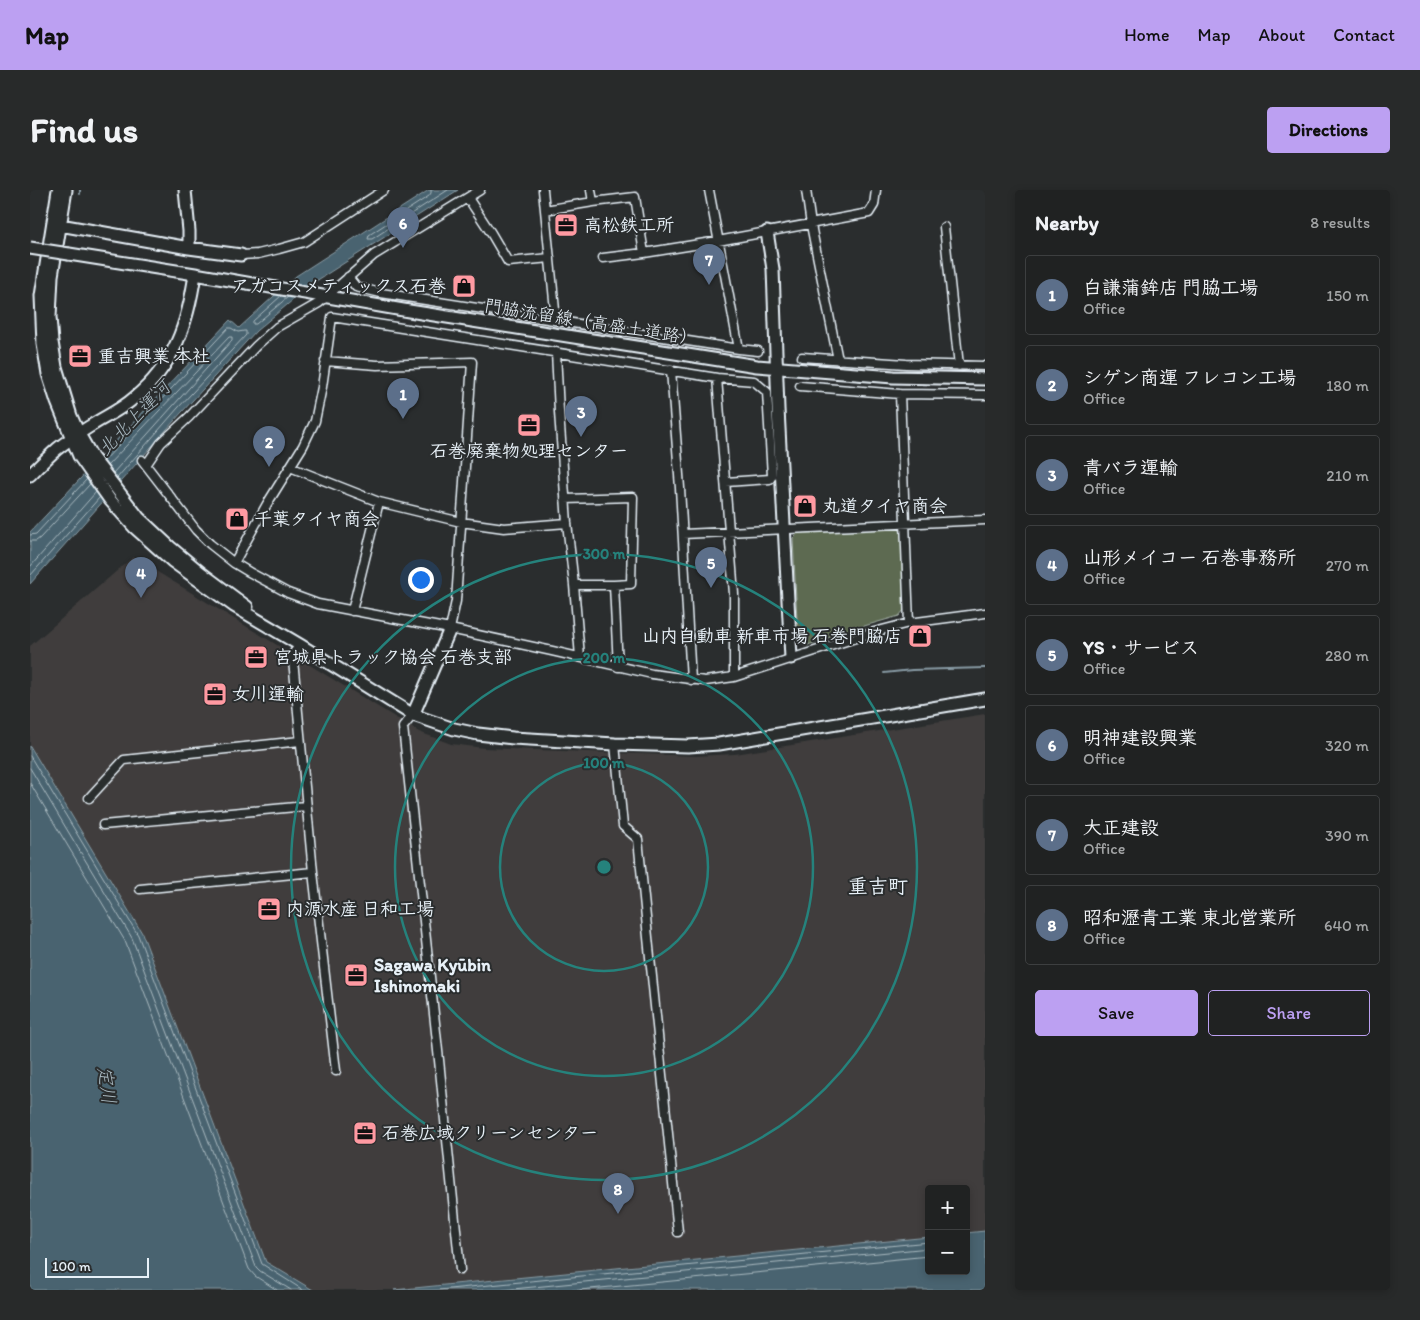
<!DOCTYPE html>
<meta charset="utf-8">
<style>
:root{--surface:#202222;--page:#282a2a;--text:#f1f3f6;--muted:#a2a4a5;--line:#3d3f40;--accent:#bca0f2}
body{margin:0;font-family:Itim,"Klee One",sans-serif;background:var(--page);color:var(--text)}
.controls{position:absolute;right:15px;bottom:15px;display:grid;overflow:hidden;border-radius:5px;box-shadow:0 2px 8px #0003}
.controls button{width:45px;height:45px;display:grid;place-items:center;padding:0;border:0;border-bottom:1px solid var(--line);background:var(--surface);color:var(--text);font:25px sans-serif}
.scale{position:absolute;left:15px;bottom:12px;width:104px;box-sizing:border-box;padding-left:5px;border:2px solid #e8f1f8;border-top:0;font-size:14px;line-height:18px;white-space:nowrap;color:#e8f1f8;-webkit-text-stroke:4px #2a2d2e;paint-order:stroke}
.you{position:absolute;left:390px;top:389px;width:18px;height:18px;margin:-12px;border:4px solid #fff;border-radius:50%;background:#1a73e8;box-shadow:0 0 0 8px #1a73e833}
.badge{display:grid;place-items:center;width:32px;height:32px;border-radius:50%;background:var(--accent);color:#fff;font-size:16px;font-weight:700}
.pin{position:absolute;translate:-50% -41px;filter:drop-shadow(0 1px 2px #0008)}
.pin::after{content:'';position:absolute;top:26px;width:18px;height:15px;background:inherit;clip-path:polygon(0 0,100% 0,50% 100%)}
.list{margin:0;padding:0;list-style:none}
h2{display:flex;justify-content:space-between;align-items:center;height:65px;margin:0;padding:0 20px;font-size:21px}
h2 small{font-size:16px;font-weight:400;color:var(--muted)}
.list li{display:grid;grid-template-columns:32px 1fr auto;gap:15px;align-items:center;box-sizing:border-box;height:80px;margin:0 10px 10px;padding:0 10px;border:1px solid var(--line);border-radius:5px}
.list b{display:block;font-size:19px;white-space:nowrap}
.list p{margin:0;font-size:16px;white-space:nowrap;color:var(--muted)}
.list em{font-size:16px;font-style:normal;color:var(--muted)}
.actions{display:flex;gap:10px;padding:15px 20px}
.actions a{flex:1;padding:11px 0;border:1px solid var(--accent);border-radius:5px;text-align:center;font-size:18px;color:var(--accent)}
.actions .main{background:var(--accent);color:#111}
.map{position:relative;flex:none;width:955px;height:1100px;overflow:hidden;border-radius:5px}
header{display:flex;align-items:center;gap:30px;box-sizing:border-box;height:70px;padding:0 25px;background:var(--accent);color:#111}
header strong{font-size:24px}
nav{display:flex;gap:28px;margin-inline-start:auto;font-size:18px}
.intro{display:flex;align-items:center;justify-content:space-between;box-sizing:border-box;height:120px;padding:0 30px}
h1{margin:0;font-size:35px}
.button{padding:12px 22px;border-radius:5px;background:var(--accent);color:#111;font-size:18px;font-weight:700}
main{display:flex;gap:30px;padding:0 30px}
aside{flex:1;background:var(--surface);border-radius:5px;box-shadow:0 2px 8px #0003}
.map>svg:first-child{display:block}
.built{fill:#403e3d}
.green{fill:#5d6a51;stroke:#a2aea4}
.water{fill:#4a646f;stroke:#899ca6}
.lines{fill:none;stroke-linecap:round;stroke-linejoin:round}
.shore{stroke:#a9b9c1;stroke-width:1}
.stream{stroke:#899ca6;stroke-width:2}
.street-casing{stroke:#e8f1f8;stroke-width:11}
.secondary-casing{stroke:#e8f1f8;stroke-width:15}
.street{stroke:#2a2d2e;stroke-width:8}
.secondary{stroke:#2a2d2e;stroke-width:11}
.secondary-bridge-casing{stroke:#e8f1f8;stroke-width:15;stroke-linecap:butt}
.secondary-bridge{stroke:#2a2d2e;stroke-width:11}
.ring{fill:none;stroke:#25827c;stroke-width:2.5}
.labels{text-anchor:middle;dominant-baseline:central;stroke-width:4;stroke-linejoin:round;paint-order:stroke}
.poi-label{font-size:18px;font-weight:bold;fill:#e8f1f8;stroke:#2a2d2e;text-anchor:start}
.street-label{font-size:18px;fill:#e8f1f8;stroke:#2a2d2e}
.water-label{font-size:19px;font-style:italic;fill:#a9b9c1;stroke:#2a2d2e}
.quarter-label{font-size:20px;font-weight:bold;fill:#e8f1f8;stroke:#2a2d2e}
.centre{fill:#25827c;stroke:#2a2d2e;stroke-width:2.5}
.ring-label{font-size:15px;text-anchor:middle;font-weight:bold;fill:#25827c;stroke:#2a2d2e;stroke-width:4;stroke-linejoin:round;paint-order:stroke}
</style>
<header>
<strong>Map</strong>
<nav><a>Home</a><a>Map</a><a>About</a><a>Contact</a></nav>
</header>
<div class="intro"><h1>Find us</h1><a class="button">Directions</a></div>
<main>
<div class="map">
<svg width="955" height="1100" viewBox="0 0 955 1100">
<rect width="100%" height="100%" fill="#2a2d2e"/>
<filter id="ink" filterUnits="userSpaceOnUse"><feTurbulence type="fractalNoise" baseFrequency=".02" numOctaves="2"/><feDisplacementMap in="SourceGraphic" scale="10" xChannelSelector="R" yChannelSelector="G"/><feConvolveMatrix kernelMatrix="1 2 1 2 8 2 1 2 1" color-interpolation-filters="sRGB"/></filter>
<g filter="url(#ink)">
<path class="built" d="M103,367L389,542L421,554L454,558L666,566L705,564L955,524V1041L936,1043V999H899V1047L364,1100H283L236,1072L112,743L0,556V456Z"/>
<path class="green" d="M867,338L871,341L874,420L869,426L820,440L775,456L768,450L763,348L769,342Z"/>
<path class="water" d="M399,0H428L283,93L226,141L152,222L0,394V342L200,130L209,138L266,86Z
M0,556L112,743L236,1072L283,1100H0Z
M955,1041V1100H364L899,1047V1081H936V1043Z"/>
<g class="lines">
<path class="shore" d="M401,0V3L399,6L339,45L338,49H342L418,0
M251,106L223,131V134H226L258,107
M74,271L198,138H201L208,142L214,141H216V145L148,218L87,288
M77,276L199,147H202V150L83,283
M0,345L6,344L57,289
M0,351H6L10,348L60,294
M0,377L66,302
M0,386L70,307
M0,566L108,745L232,1074L273,1100
M0,578L102,748L226,1077L230,1081L261,1100
M0,593L95,751L219,1079L225,1086L247,1100
M409,1100L899,1052
M473,1100L899,1058
M550,1100L899,1066"/>
<path class="stream" d="M50,4V0
M854,483L882,480L955,478"/>
<g class="street-casing">
<path id="street" d="M513,0L526,130
M679,0L709,159
M776,0L781,35L808,170
M438,8L461,43L478,72L520,68
M563,12L605,7L614,63L573,68
M515,20L563,12L561,0
M914,37L929,176
M614,63L688,51L839,23L844,15L846,0
M211,65L228,64L249,59L274,52L354,0
M318,87L326,97L351,103L709,159L728,161
M526,162L529,222L537,333L544,395L550,467
M772,167L876,174L955,176
M295,171L347,175L442,172L426,411L420,439
M641,180L650,298L661,490
M687,188L704,404V487
M770,196L870,204L955,205
M870,204L879,433
M112,270L166,340L180,354L204,373L219,382L258,403L288,414L420,439L522,461L622,484L675,491L704,487L844,442L879,433L955,423
M116,275L131,253L159,227L226,156L247,137L289,113L344,65L450,0
M260,277L349,312L431,332L474,338L537,333
M535,309L603,307L601,394L584,395L588,477
M653,344L955,330
M204,373L237,314L273,256L285,231L292,197L302,127L687,188L724,191L737,202L742,286L740,289L696,292
M544,395H584
M322,421L349,312
M270,455L262,465L264,480L283,682L306,881
M383,525L373,537L409,870L430,1080
M585,554L593,636L608,649L648,1042
M59,608L94,570L270,551
M73,635L276,616
M110,699L283,682"/>
</g>
<g class="secondary-casing">
<path id="secondary" d="M28,0L11,106L13,154L18,184L27,212L49,266L80,310L105,338L142,371L204,416L270,455L383,525L424,539L448,544L483,548L585,554L658,556L689,554L955,509
M36,0L22,86L20,127L22,152L26,177L41,226L49,244L62,267L109,328L140,357L170,382L217,417
M155,0L159,41V58
M30,35L159,58L211,65
M737,42L743,79L748,219L761,468
M39,64L165,84L379,121L727,176L863,187L955,189
M0,285C9,276 18,267 27,259C38,250 51,242 62,235C76,226 92,219 104,208C144,176 158,133 165,84
M383,525L420,439"/>
</g>
<use href="#street" class="street"/>
<use href="#secondary" class="secondary"/>
<g class="secondary-bridge-casing">
<path id="secondary-bridge" d="M0,58L39,64"/>
</g>
<use href="#secondary-bridge" class="secondary-bridge"/>
</g>
</g>
<g class="ring">
<circle cx="574" cy="677" r="104"/>
<circle cx="574" cy="677" r="209"/>
<circle cx="574" cy="677" r="313"/>
</g>
<defs>
<g id="office-square" transform="scale(1.25)"><rect x="-9" y="-9" width="18" height="18" rx="4" fill="#ff9aa2" stroke="#2a2d2e"/><path d="M-6-3h4V-5.5h4V-3h4V5H-6ZM-1-4.5V-3h2v-1.5ZM-6 0V1H6V0Z" fill="#111"/></g>
<g id="shop-square" transform="scale(1.25)"><rect x="-9" y="-9" width="18" height="18" rx="4" fill="#ff9aa2" stroke="#2a2d2e"/><path d="M-5-2.5h2.3a2.7 3.5 0 0 1 5.4 0H5L5.5 6h-11ZM-1.5-2.5h3a1.5 2.3 0 0 0-3 0Z" fill="#111"/></g>
</defs>
<g fill-rule="evenodd">
<use href="#office-square" x="536" y="35"/>
<use href="#shop-square" x="434" y="96"/>
<use href="#office-square" x="50" y="166"/>
<use href="#office-square" x="499" y="235"/>
<use href="#shop-square" x="775" y="316"/>
<use href="#shop-square" x="207" y="329"/>
<use href="#shop-square" x="890" y="446"/>
<use href="#office-square" x="226" y="467"/>
<use href="#office-square" x="185" y="504"/>
<use href="#office-square" x="239" y="719"/>
<use href="#office-square" x="326" y="785"/>
<use href="#office-square" x="335" y="943"/>
</g>
<g class="labels">
<g class="poi-label">
<text x="554" y="35">高松鉄工所</text>
<text x="416" y="96" text-anchor="end">アガコスメティックス石巻</text>
<text x="68" y="166">重吉興業 本社</text>
<text x="499" y="261" text-anchor="middle">石巻廃棄物処理センター</text>
<text x="792" y="316">丸道タイヤ商会</text>
<text x="224" y="329">千葉タイヤ商会</text>
<text x="872" y="446" text-anchor="end">山内自動車 新車市場 石巻門脇店</text>
<text x="244" y="467">宮城県トラック協会 石巻支部</text>
<text x="202" y="504">女川運輸</text>
<text x="256" y="719">内源水産 日和工場</text>
<text x="344" y="775">Sagawa Kyūbin<tspan x="344" dy="21">Ishinomaki</tspan></text>
<text x="352" y="943">石巻広域クリーンセンター</text>
</g>
<g class="street-label">
<text transform="translate(561 132) rotate(9)">門脇流留線（高盛土道路）</text>
</g>
<g class="water-label">
<text transform="translate(104 228) rotate(-46)">北北上運河</text>
<text transform="translate(77 895) rotate(82)">定川</text>
</g>
<g class="quarter-label">
<text x="848" y="696">重吉町</text>
</g>
</g>
<circle cx="574" cy="677" r="8" class="centre"/>
<g class="ring-label">
<text x="574" y="369">300 m</text>
<text x="574" y="473">200 m</text>
<text x="574" y="578">100 m</text>
</g>
</svg>
<div class="controls">
<button>+</button>
<button>−</button>
</div>
<div class="scale">100 m</div>
<div class="you"></div>
<div class="pin badge" style="left:373px;top:229px;background:#5c6f8a">1</div>
<div class="pin badge" style="left:239px;top:277px;background:#5c6f8a">2</div>
<div class="pin badge" style="left:551px;top:247px;background:#5c6f8a">3</div>
<div class="pin badge" style="left:111px;top:408px;background:#5c6f8a">4</div>
<div class="pin badge" style="left:681px;top:398px;background:#5c6f8a">5</div>
<div class="pin badge" style="left:373px;top:58px;background:#5c6f8a">6</div>
<div class="pin badge" style="left:679px;top:95px;background:#5c6f8a">7</div>
<div class="pin badge" style="left:588px;top:1024px;background:#5c6f8a">8</div>
</div>
<aside>
<h2>Nearby<small>8 results</small></h2>
<ul class="list">
<li><span class="badge" style="background:#5c6f8a">1</span><div><b>白謙蒲鉾店 門脇工場</b><p>Office</p></div><em>150 m</em></li>
<li><span class="badge" style="background:#5c6f8a">2</span><div><b>シゲン商運 フレコン工場</b><p>Office</p></div><em>180 m</em></li>
<li><span class="badge" style="background:#5c6f8a">3</span><div><b>青バラ運輸</b><p>Office</p></div><em>210 m</em></li>
<li><span class="badge" style="background:#5c6f8a">4</span><div><b>山形メイコー 石巻事務所</b><p>Office</p></div><em>270 m</em></li>
<li><span class="badge" style="background:#5c6f8a">5</span><div><b>YS・サービス</b><p>Office</p></div><em>280 m</em></li>
<li><span class="badge" style="background:#5c6f8a">6</span><div><b>明神建設興業</b><p>Office</p></div><em>320 m</em></li>
<li><span class="badge" style="background:#5c6f8a">7</span><div><b>大正建設</b><p>Office</p></div><em>390 m</em></li>
<li><span class="badge" style="background:#5c6f8a">8</span><div><b>昭和瀝青工業 東北営業所</b><p>Office</p></div><em>640 m</em></li>
</ul>
<div class="actions"><a class="main">Save</a><a>Share</a></div>
</aside>
</main>
